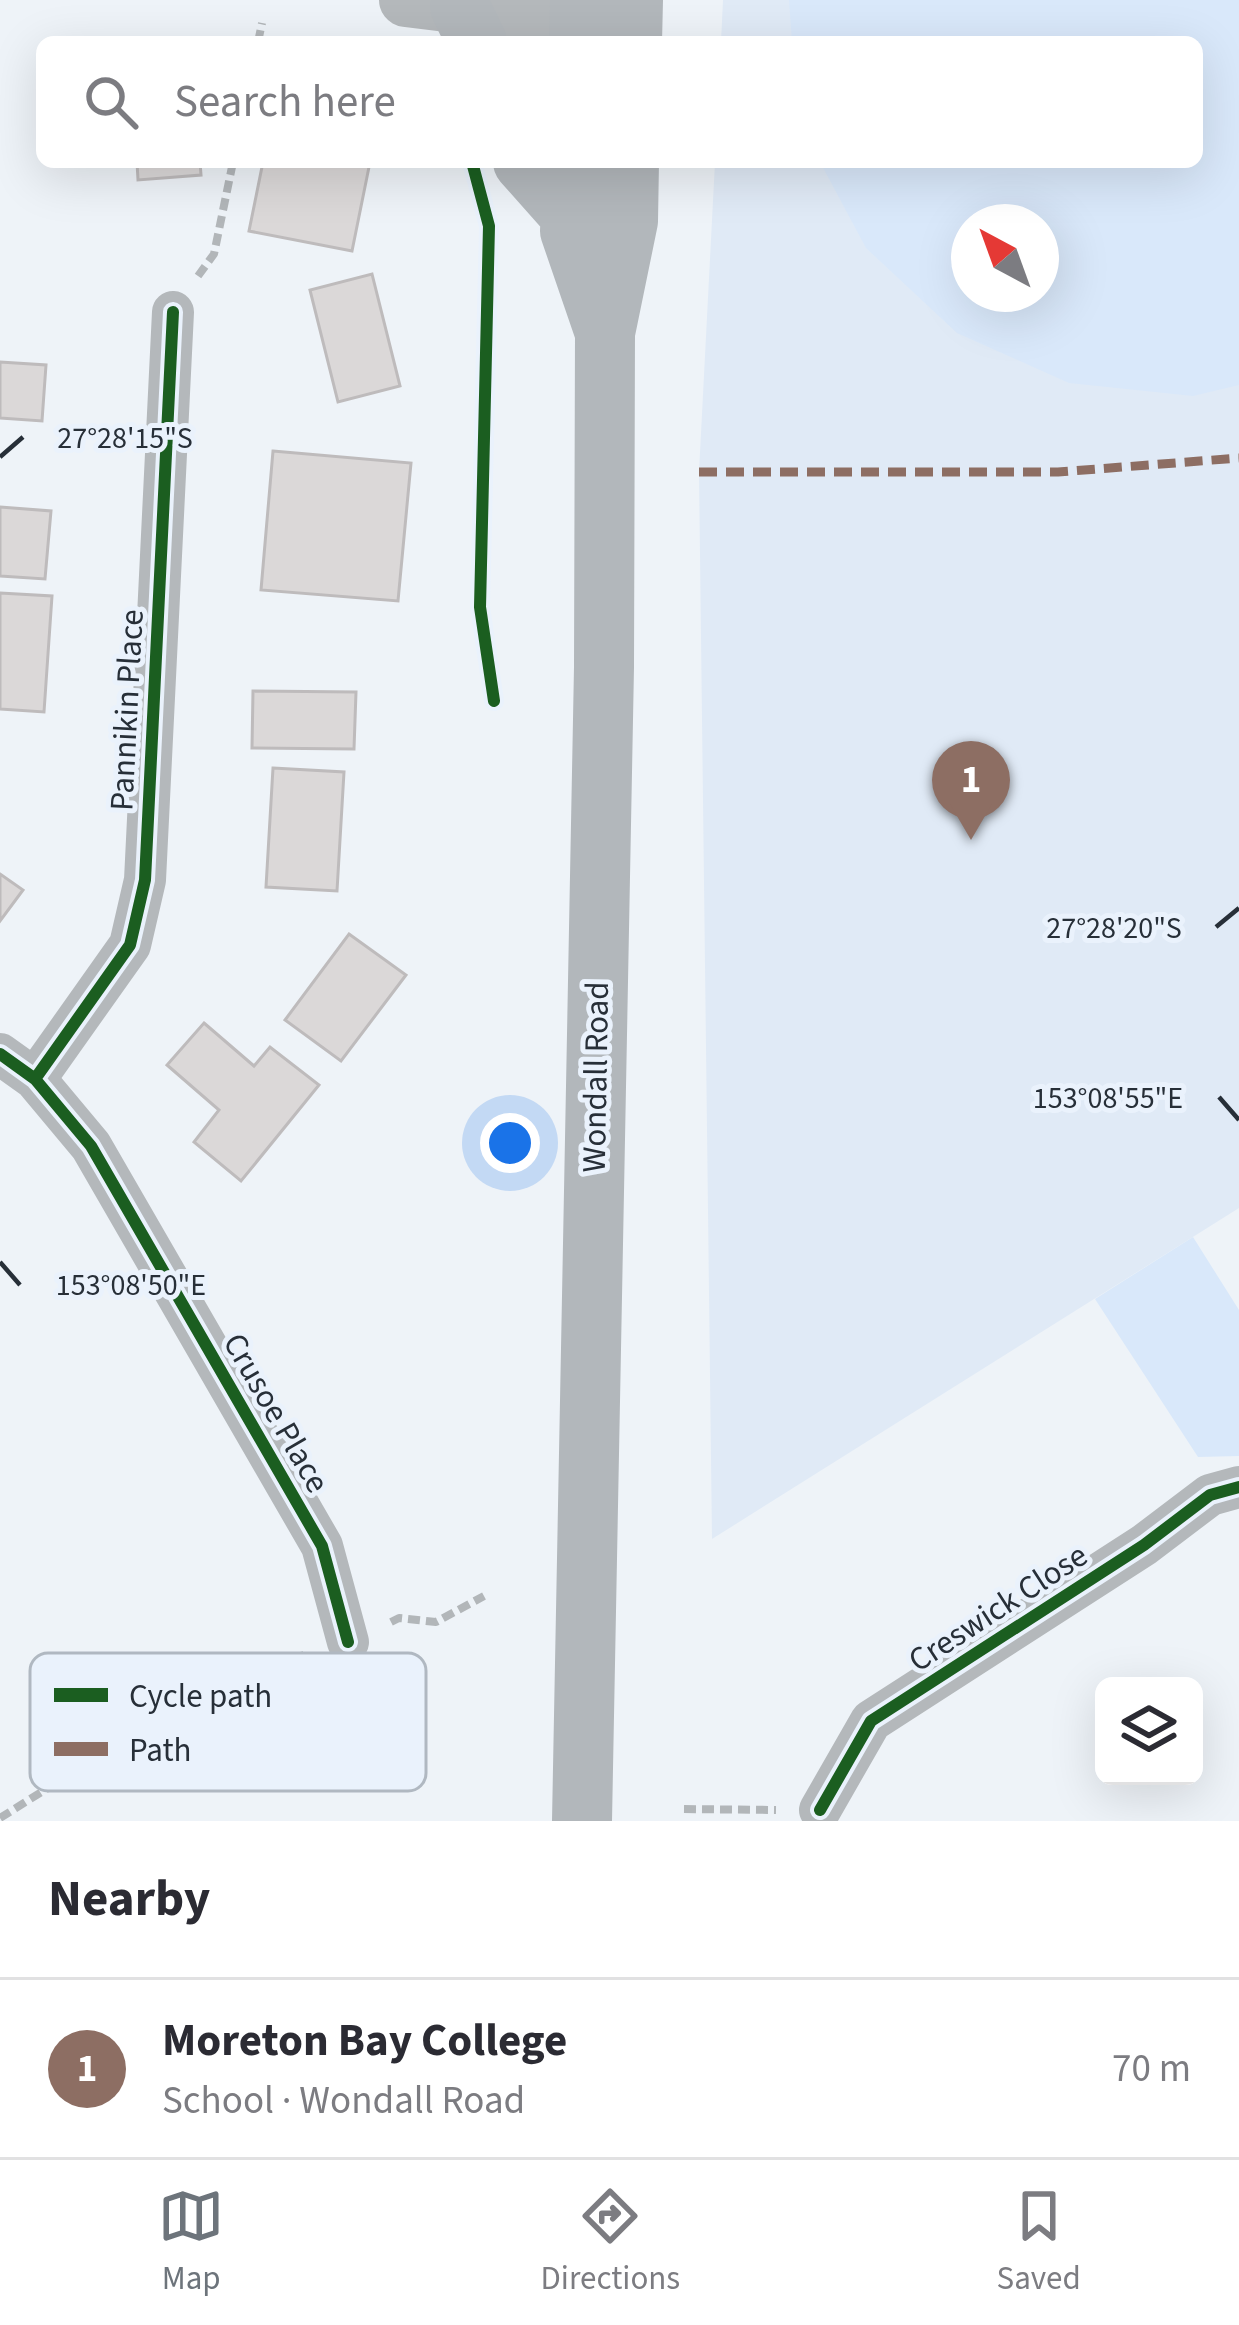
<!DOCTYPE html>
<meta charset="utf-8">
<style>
:root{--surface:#fff;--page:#f2f2f3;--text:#2b2b33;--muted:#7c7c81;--line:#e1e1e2;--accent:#6d747b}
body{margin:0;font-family:"Source Sans 3",sans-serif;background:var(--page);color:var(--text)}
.controls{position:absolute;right:36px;bottom:36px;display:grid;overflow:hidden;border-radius:18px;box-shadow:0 12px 48px #0002}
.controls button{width:108px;height:108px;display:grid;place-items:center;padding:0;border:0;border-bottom:3px solid var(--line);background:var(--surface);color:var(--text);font:60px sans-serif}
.compass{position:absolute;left:951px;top:204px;width:108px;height:108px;border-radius:50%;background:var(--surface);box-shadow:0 12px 48px #0002;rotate:319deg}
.you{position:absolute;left:510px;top:1143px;width:42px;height:42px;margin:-30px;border:9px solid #fff;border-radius:50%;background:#1a73e8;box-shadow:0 0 0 18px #1a73e833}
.badge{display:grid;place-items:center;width:78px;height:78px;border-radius:50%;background:var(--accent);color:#fff;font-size:39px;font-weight:700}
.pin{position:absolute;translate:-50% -99px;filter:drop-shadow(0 3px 6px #0008)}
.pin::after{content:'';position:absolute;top:63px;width:42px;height:36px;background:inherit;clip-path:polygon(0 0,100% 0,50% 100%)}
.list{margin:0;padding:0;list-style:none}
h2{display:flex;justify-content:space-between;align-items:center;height:156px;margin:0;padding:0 48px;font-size:51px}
h2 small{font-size:39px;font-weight:400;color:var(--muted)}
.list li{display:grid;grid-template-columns:78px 1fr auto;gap:36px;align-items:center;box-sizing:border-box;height:180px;padding:0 48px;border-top:3px solid var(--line)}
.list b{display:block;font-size:45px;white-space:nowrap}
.list p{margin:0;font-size:39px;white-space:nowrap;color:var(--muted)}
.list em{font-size:39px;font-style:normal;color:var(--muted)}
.icon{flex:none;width:66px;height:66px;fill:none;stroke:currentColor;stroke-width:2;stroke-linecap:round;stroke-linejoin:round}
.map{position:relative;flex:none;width:1239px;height:1821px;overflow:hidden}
.search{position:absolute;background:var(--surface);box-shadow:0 12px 48px #0002;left:36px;right:36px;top:36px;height:132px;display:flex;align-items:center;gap:30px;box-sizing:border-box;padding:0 42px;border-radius:18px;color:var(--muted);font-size:45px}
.sheet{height:336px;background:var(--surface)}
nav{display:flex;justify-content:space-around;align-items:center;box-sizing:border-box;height:168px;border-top:3px solid var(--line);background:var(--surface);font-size:33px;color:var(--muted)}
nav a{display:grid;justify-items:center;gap:6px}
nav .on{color:var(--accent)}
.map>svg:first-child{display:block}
.built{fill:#e0eaf6;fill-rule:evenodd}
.green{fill:#d9e8fa;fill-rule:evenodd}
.building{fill:#dbd8d8;stroke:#bebbbc;stroke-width:3}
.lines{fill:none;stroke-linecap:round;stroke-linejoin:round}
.path{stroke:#b2b6b9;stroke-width:8;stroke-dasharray:12 6;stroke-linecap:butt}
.minor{stroke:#b4b8bb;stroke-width:42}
.tertiary{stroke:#b4b8bb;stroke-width:54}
.secondary{stroke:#b2b7bb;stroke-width:60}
.quiet{stroke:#8d6e63;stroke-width:9;stroke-dasharray:18 9;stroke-linecap:butt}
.cycleway-casing{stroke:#eaf2fc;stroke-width:20}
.cycleway{stroke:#1b5e20;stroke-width:12}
.ticks{fill:none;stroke:#272f38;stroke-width:4.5}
.labels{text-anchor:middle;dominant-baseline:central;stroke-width:10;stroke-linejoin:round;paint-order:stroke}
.street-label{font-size:33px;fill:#272f38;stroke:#eaf2fc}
.key{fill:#eaf2fc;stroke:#b0b8c1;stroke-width:3}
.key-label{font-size:33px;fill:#272f38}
.ticks-label{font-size:30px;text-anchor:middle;fill:#272f38;stroke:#eaf2fc;stroke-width:10;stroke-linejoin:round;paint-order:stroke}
</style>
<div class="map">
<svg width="1239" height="1821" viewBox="0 0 1239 1821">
<rect width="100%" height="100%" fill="#eef3f8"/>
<path class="built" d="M723,0H1239V1208L712,1539L699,472L715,162H1197V42H721ZM969,222H1041V294H969Z"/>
<path class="green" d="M789,0H1239V385L1193,396L1069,383L957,333L866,248L820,162H1197V42H792ZM969,222H1041V294H969Z
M1193,1237L1239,1310V1456L1198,1457L1095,1299Z"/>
<path class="building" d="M137,162H200L201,175L138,180Z
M263,162H370L352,251L249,231Z
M372,274L400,386L338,402L310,290Z
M0,362L46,365L42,421L0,418Z
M273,451L411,463L398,601L261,590Z
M0,507L51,511L45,579L0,576Z
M0,593L52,596L44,712L0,709Z
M253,691L356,692L354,749L252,748Z
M273,768L344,772L337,891L266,887Z
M0,874L23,890L0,921Z
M349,934L406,975L341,1061L285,1020Z
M204,1023L254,1066L270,1047L319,1085L241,1181L194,1142L219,1110L167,1065Z"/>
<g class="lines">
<path class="path" d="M258,42L262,23
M198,276L214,254L233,162
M391,1622L399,1618L436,1622L484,1596
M684,1809L776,1810
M0,1818C89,1763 204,1683 304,1655"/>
<path class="minor" d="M0,1054L35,1079L91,1146L322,1546L348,1642
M35,1079L130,945L145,880L173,312
M820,1810L871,1721L1144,1545L1210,1495L1239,1487"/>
<path class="tertiary" d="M406,0L543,17L624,10"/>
<path class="secondary" d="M460,7L477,42
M579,42L580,0
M632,42L633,0
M523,162L571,216
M573,162L570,231L604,330
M582,1821L604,667L605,333L628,221L629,162"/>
<path class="quiet" d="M699,472H1058L1239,458"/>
<g class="cycleway-casing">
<path id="cycleway" d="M472,162L489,226L480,607L494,701
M0,1054L35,1079L91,1146L322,1546L348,1642
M35,1079L130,945L145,880L173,312
M820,1810L871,1721L1144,1545L1210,1495L1239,1487"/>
</g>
<use href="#cycleway" class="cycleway"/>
</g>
<path class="ticks" d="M0,457L23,437M1216,927L1239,908M1219,1097L1239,1120M0,1262L20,1285"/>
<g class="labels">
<g class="street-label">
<text transform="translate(127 710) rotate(-87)">Pannikin Place</text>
<text transform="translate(596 1077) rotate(-89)">Wondall Road</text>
<text transform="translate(276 1413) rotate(60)">Crusoe Place</text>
<text transform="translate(998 1608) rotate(-33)">Creswick Close</text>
</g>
</g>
<rect x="30" y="1653" width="396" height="138" rx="18" class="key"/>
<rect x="54" y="1688" width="54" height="14" fill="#1b5e20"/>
<rect x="54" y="1742" width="54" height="14" fill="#8d6e63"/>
<g class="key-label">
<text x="129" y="1707">Cycle path</text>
<text x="129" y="1761">Path</text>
</g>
<g class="ticks-label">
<text x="125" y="448">27°28'15"S</text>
<text x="1114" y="938">27°28'20"S</text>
<text x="1108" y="1108">153°08'55"E</text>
<text x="131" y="1295">153°08'50"E</text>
</g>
</svg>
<div class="controls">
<button><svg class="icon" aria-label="layers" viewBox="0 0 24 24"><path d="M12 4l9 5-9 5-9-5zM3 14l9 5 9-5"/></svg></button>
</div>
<svg class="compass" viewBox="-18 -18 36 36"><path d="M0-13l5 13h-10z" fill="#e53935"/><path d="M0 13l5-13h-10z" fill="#7c7c81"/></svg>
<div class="you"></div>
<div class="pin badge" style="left:971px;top:840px;background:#8d6e63">1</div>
<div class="search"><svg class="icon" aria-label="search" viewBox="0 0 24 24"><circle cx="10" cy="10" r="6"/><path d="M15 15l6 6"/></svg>Search here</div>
</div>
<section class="sheet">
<h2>Nearby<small></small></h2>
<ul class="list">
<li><span class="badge" style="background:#8d6e63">1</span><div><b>Moreton Bay College</b><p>School · Wondall Road</p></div><em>70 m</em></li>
</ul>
</section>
<nav>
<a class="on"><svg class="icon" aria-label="map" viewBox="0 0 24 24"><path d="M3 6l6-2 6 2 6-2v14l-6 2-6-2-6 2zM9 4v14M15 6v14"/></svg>Map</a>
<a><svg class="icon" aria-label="directions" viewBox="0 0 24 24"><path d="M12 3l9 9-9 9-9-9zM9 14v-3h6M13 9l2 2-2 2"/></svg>Directions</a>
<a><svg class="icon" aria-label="saved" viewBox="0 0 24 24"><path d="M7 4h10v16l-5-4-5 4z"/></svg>Saved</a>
</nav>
